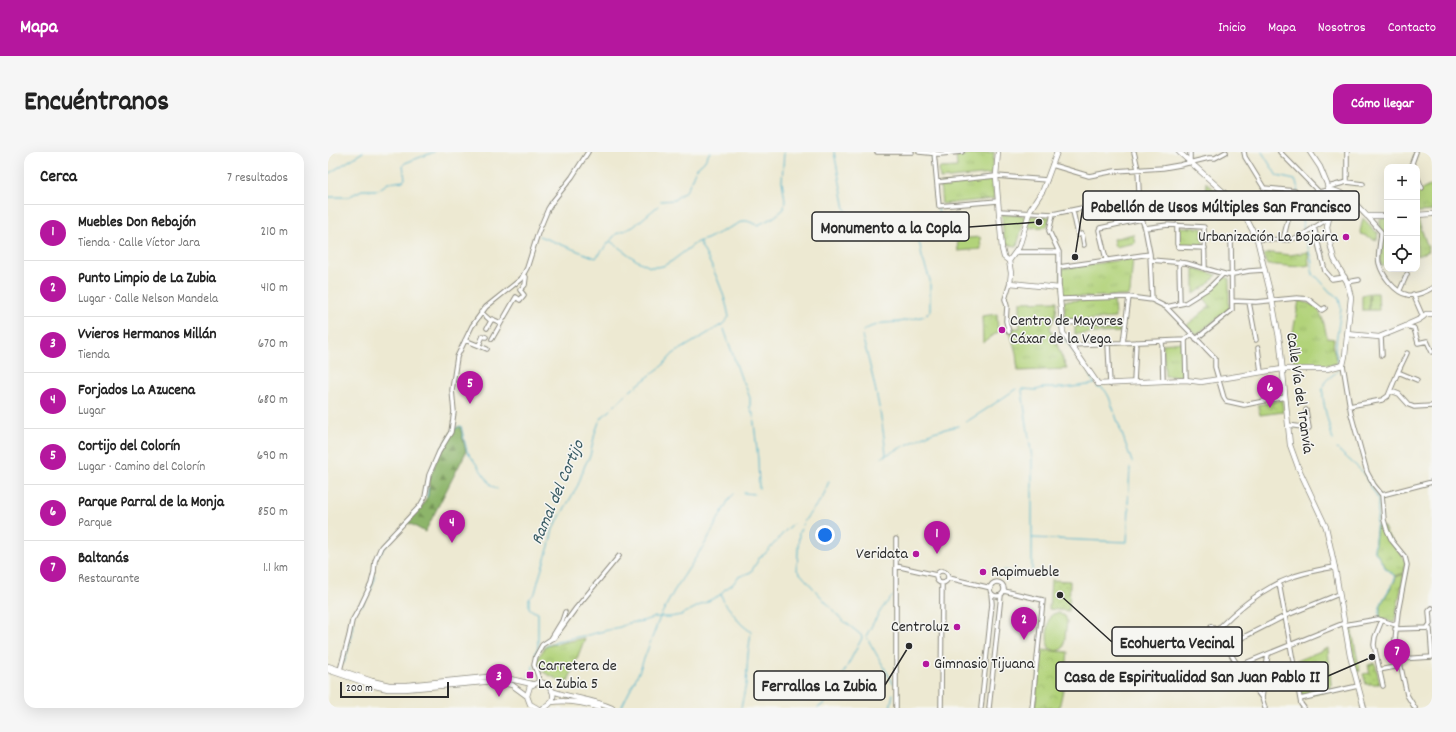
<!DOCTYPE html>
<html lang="es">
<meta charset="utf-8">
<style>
:root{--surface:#fff;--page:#f6f6f6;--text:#222;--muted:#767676;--line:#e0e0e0;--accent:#b5179e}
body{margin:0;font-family:Dekko,sans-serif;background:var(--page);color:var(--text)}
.controls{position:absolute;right:12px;top:12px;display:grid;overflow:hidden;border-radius:8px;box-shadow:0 4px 16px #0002}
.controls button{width:36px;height:36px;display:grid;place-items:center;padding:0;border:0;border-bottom:1px solid var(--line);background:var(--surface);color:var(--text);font:20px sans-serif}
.scale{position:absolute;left:12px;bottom:10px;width:109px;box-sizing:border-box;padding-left:4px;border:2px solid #2b2b2b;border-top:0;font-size:11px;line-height:14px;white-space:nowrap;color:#2b2b2b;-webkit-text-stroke:3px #f6f6f2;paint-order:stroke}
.you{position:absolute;left:497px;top:383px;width:14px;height:14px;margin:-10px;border:3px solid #fff;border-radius:50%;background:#1a73e8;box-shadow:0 0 0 6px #1a73e833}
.badge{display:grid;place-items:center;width:26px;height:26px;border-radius:50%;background:var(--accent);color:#fff;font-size:13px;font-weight:700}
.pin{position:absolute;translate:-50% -33px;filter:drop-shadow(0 1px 2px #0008)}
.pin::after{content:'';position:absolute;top:21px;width:14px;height:12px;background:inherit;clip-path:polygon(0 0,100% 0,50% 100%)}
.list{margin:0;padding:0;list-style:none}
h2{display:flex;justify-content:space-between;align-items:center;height:52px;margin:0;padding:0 16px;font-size:17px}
h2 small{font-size:13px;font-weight:400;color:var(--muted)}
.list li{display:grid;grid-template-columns:26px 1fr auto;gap:12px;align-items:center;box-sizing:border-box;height:56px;padding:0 16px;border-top:1px solid var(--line)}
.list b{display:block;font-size:15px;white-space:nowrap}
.list p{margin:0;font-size:13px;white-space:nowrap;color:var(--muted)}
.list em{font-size:13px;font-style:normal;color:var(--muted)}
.icon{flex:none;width:22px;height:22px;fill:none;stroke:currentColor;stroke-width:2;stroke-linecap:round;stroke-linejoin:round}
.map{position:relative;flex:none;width:1104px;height:556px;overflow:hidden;border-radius:12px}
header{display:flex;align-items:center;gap:24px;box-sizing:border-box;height:56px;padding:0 20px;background:var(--accent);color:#fff}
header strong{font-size:19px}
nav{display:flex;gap:22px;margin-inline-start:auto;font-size:14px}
.intro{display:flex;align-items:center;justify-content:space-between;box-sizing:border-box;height:96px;padding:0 24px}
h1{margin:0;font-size:28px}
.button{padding:10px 18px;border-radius:12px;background:var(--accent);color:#fff;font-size:14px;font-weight:700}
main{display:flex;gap:24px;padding:0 24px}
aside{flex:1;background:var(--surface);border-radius:12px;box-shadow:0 4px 16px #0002}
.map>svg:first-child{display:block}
.grass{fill:url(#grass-tufts);stroke:#6e7f52}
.forest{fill:url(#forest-firs);stroke:#5c704a}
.park{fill:url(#park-crowns);stroke:#6e7f52}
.garden{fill:url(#garden-dots);stroke:#6e7f52}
.pitch{fill:#b2d37a;stroke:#6e7f52}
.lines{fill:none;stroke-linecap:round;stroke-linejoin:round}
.stream{stroke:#4cb0cb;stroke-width:1}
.minor-casing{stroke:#8c8a7e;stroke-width:5.5}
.tertiary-casing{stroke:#8c8a7e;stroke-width:6}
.minor{stroke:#fff;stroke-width:3.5}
.tertiary{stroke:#fff;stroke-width:4.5}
.poi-dot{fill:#b5179e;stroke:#f6f6f2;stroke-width:1.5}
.labels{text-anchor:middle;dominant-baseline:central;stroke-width:3;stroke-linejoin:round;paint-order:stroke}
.poi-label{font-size:16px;fill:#2b2b2b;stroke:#f6f6f2;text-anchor:start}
.street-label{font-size:16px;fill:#2b2b2b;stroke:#f6f6f2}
.water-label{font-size:17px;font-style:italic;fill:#375a63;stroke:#f6f6f2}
.leader{fill:none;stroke:#2b2b2b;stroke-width:1.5}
.callout-dot{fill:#2b2b2b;stroke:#f6f6f2;stroke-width:1.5}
.callout{fill:#f6f6f2;stroke:#2b2b2b;stroke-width:1.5}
.callout-label{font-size:17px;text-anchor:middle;font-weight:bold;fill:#2b2b2b}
</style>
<header>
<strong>Mapa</strong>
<nav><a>Inicio</a><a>Mapa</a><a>Nosotros</a><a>Contacto</a></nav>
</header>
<div class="intro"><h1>Encuéntranos</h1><a class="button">Cómo llegar</a></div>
<main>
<aside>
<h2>Cerca<small>7 resultados</small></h2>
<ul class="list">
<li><span class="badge">1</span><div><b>Muebles Don Rebajón</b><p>Tienda · Calle Víctor Jara</p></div><em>210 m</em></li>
<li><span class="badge">2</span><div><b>Punto Limpio de La Zubia</b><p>Lugar · Calle Nelson Mandela</p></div><em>410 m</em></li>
<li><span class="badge">3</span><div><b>Vvieros Hermanos Millán</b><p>Tienda</p></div><em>670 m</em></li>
<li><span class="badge">4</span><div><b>Forjados La Azucena</b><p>Lugar</p></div><em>680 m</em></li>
<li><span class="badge">5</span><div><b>Cortijo del Colorín</b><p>Lugar · Camino del Colorín</p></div><em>690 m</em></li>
<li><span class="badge">6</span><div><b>Parque Parral de la Monja</b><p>Parque</p></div><em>850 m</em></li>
<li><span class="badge">7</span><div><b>Baltanás</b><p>Restaurante</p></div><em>1.1 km</em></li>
</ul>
</aside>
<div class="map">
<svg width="1104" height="556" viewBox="0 0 1104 556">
<defs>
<pattern id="grass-tufts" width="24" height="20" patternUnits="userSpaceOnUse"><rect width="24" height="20" fill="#b2d37a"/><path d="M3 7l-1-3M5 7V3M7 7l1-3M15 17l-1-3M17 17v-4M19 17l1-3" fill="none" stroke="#99b56a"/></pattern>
<pattern id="forest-firs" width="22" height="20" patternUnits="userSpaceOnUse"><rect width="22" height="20" fill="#8db56a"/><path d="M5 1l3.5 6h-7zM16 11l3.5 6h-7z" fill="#739357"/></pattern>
<pattern id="park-crowns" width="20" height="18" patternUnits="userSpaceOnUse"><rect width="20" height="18" fill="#b2d37a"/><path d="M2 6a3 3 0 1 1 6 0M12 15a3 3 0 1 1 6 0" fill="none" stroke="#99b56a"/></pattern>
<pattern id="garden-dots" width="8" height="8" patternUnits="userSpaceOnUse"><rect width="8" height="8" fill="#b2d37a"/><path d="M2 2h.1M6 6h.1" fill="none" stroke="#99b56a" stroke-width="1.8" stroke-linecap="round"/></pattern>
</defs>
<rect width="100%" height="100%" fill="#f6f6f2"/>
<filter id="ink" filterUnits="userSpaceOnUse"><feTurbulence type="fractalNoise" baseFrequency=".025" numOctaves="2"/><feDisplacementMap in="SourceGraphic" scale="8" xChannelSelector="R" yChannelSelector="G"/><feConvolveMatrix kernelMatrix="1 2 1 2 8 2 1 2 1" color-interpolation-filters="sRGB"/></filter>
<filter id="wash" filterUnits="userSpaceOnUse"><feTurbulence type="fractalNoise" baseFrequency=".012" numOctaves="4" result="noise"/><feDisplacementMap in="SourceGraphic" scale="16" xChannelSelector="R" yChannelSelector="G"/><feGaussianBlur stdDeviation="0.9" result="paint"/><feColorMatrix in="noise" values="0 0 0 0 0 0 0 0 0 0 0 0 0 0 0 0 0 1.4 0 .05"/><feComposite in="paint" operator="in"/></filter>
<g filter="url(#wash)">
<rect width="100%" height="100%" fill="#ede9d2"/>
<path class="grass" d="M666,0L664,22L612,27L611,16L629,15L628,4Z
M664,27L666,47L614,52L612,32Z
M878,30L898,49L895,64L876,61Z
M1104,33V59L1089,60V40Z
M674,62L697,64L689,94L676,92Z
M1089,65L1101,99L1089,104Z
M1059,66V111L1054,115L1052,109L1055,80L1052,75V67Z
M805,82L807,91L787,95L785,87Z
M980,100L981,113C965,117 955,112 939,113L935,103L944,101L962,103Z
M805,106L802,141L799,144L734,145L733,117Z
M866,116L889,123L879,133L866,142Z
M895,125L901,126V157L868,183L859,173L882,154L874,143Z
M786,147L787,166L737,169L736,149Z
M729,149L728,161L722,176L739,217L690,219L688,201L681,176H692V150Z
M971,149C994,152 995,167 999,186L1006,187L1005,195L1009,212L966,214L964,185Z
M795,171L793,180L747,182V174Z
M854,190L855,224H837L835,192Z
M1049,374L1056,375C1062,390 1069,396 1077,408L1076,421L1067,424L1059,417L1046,398Z
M1076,422L1066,471L1053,466C1047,452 1066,436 1068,425Z
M257,486L239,532L215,520L209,512L211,504L218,494Z"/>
<path class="forest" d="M132,274L138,300L97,380L79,370L95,353L100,343L102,325L112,300L125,277Z"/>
<path class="park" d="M702,64L722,65L719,75L699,76Z
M1035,66L1048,80H1050L1049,88L1033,82L1032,80Z
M851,75L873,76L874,77L875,93L873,95L852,94Z
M669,162L670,180L655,191L654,164Z
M954,248L955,260L932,263L930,253Z
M1000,496L1003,533L1002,538L974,544L968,509Z
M713,498L740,500L737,529L731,556H707Z"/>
<path class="garden" d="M723,428L742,429L741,459L721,457Z
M1023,475L1032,519L1028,520L1019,476Z
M1047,511L1052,532H1038L1035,522L1042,521L1040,513Z"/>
<path class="pitch" d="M652,85L653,97L630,99L629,87Z
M1041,141V158L1042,141H1050L1051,158H1034V143Z
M730,461L737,464L739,469L736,494L734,497L728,499L721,496C718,490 719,471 722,465C724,462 727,461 730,461Z"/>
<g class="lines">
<path class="stream" d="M506,0L517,57L529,71L534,82
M934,0L949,24L967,28L970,36L966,51L968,55L973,62L976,78
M604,3L608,52
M0,22L35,0
M0,45H20L34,38H50L60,31L75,29L77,27L75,13L77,11L106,0
M333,49L346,48L359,38L368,17L376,10L382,0
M977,83L984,111L983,119L985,123L990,126L1002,140L1009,144L1011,147L1013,156L1007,198L1011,211
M211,84L268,106L282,89L308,108L322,115H329L335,114L344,109L369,90L379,87L415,69H419L430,73L446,65L456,57L457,48L454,29L456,0
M283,88L288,82L305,75L330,54
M730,165L733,182L748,203
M396,177L414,229L416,230L422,246V256L425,262L430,307L431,336
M535,179L542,175L555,171L571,170L597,164L602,159V128L594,105L592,93L589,88L591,83L603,76L606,75L612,69L610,56
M534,184C545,223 554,262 558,302
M769,235C776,234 778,240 781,245L804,310
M694,237V238
M695,237L708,238L715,236H736L767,232L761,223
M302,239L334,214L345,202L395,172L401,165C396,138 384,113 371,90
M285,255L299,242
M638,270L657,258L688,237
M125,277L133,274L139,299L163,333L169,337
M1005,288C1002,275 990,240 997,230C1001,225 1007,222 1011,218
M1009,297L1035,320
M554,305L605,280L630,274
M1036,322L1050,347V358L1046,398L1058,417L1065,422L1067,426C1063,438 1047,453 1052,466
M416,341L426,342
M99,345L100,336
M800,352L802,316
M474,373L479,365L495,345L501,329
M473,377L471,380L469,418L512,466L533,483L534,486L515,522
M704,386L799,390L801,356L800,355
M51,403L65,385
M676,418L704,425V306L694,239
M393,443L396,450L413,472L423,480L420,502L418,532L413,556
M34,454C40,444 45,435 47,424
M216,494L229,489L260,483L292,475L301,471L315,469L327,465H342L353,463L392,443L396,438L405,432L410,425L423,420L432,405L438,401L457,379L465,372
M207,503L210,494V461L205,459L201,456V447L207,441L211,426L221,394L225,377L250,333L257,313L262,304L267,281L271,270L275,264L283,258
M16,511L24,483L25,471
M200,524L205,518V514
M565,531L538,484C546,470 553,455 565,444
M293,556L311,520L332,465L346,439L378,390L401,347L406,342
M490,556L503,546L514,525
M562,556L565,542"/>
</g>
</g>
<g filter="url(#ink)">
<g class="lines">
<g class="minor-casing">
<path id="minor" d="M549,0H584
M591,0L612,2L634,0
M606,0L611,54L670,49
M806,0L810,17L812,62L817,76L822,102L824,148
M862,0V10
M916,0L917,5L936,36L967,39L955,88
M952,0L991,40L1000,38
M724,13L761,24L787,19L835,16L852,13L881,6H887L898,0
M1086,15L1084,11L1088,0
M1089,24L1094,36
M609,30L668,24L719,28
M1019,30V0
M1000,35L1019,30L1035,32
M671,59L725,62L811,44L816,49L822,50L843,47L862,48
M745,59L750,83L754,82L756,93
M725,62L721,79L731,100V136
M1039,64L1053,80C1053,88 1049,104 1051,111C1054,123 1067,141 1080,143C1088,144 1098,140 1104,136
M849,73V92L850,95L877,96
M986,75L997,119L1004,127L1017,125
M817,76L840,73L876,75L877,117
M929,87L961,88L973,84L1001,66
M688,100H731
M778,107L771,78L772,76L814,67
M823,108L858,111L900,123L921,119L936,118
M851,110L852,152
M731,115L822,102
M1019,130L1031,128
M1072,138L1079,122
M1085,142L1095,165
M732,147L801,145L824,148L838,155L887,206V215L896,246L898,249L916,253L957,245
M904,149L928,150L969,146L980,147L994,158L997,156
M921,150L928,188
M838,155L857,151L881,136L895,122
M153,160L163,169
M173,171L188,145L192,148L196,143L192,138L197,133L198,125L195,124
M734,171L798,169
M1078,174L1086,176L1090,191L1099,189L1104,200
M159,176L164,167L173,171L164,187
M681,180L678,169L679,154L677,147L682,131
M1053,185L1054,203
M868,187L904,158L903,86H877
M137,188L159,197
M834,189L835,229
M795,191L801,145
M780,192L782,232
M151,193L155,184L158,185
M743,193L857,188
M930,196L933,220
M1015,213L1023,262L1039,320L1046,333L1054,343L1056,368L1059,378L1064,389L1077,405L1079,413L1070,460L1067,488L1079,543L1087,556
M1070,220L1079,201
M858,228L857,188L863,182
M806,230L808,190
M1063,239L1071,242L1081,253L1086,255L1104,254
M1021,254L1054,248L1060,244L1070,220L1089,228
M960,273L981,276L978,258
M1054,343L1104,330
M568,414L608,423
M608 425a6 6 0 1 1 12 0a6 6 0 1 1-12 0Z
M621,426L663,436
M662 437a7 7 0 1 1 14 0a7 7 0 1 1-14 0Z
M951,431L972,547L973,552L976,556
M676,439L715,448L704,556
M1054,468L1047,485L1046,493L1055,534
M1016,473L1050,467L1068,473
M883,474L890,480L910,514L934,546L937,556
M1099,476L1102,477L1104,505
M1067,477L1099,476L1102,472L1101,459L1104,456
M889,478C911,455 936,435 967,424C980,420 994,417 1007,415
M223,487L226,486L248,456L291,404
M898,494L957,464L1011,442
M1071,507L1104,505
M910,514L1016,471
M12,518L21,484L24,469L33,453L43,432L46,420L47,409L53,395L92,354L97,345L101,323L111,300L123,280L126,260L124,238L129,205L144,174L158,155L193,127L199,116L210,81L220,57L225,49L244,25L260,0
M1051,518L1072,514
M211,530L210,524L206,513L208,504L214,493L223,487L234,469L237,460
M934,546L940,502
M972,547L1030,534
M568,556V387
M613,556L614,431
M653,556L664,452L663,441
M661,556L673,443"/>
</g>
<g class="tertiary-casing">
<path id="tertiary" d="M670,0L668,24L674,97L676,105L681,109
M851,0L900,44L915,60L929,87L944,148L952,191L962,293L970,315L998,375L1007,416L1022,504L1036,556
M1000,38C1017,38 1028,53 1039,64H1059
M1089,63L1104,62
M681,109L683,121L682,131L731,136L735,181L770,232L858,228L873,230L954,217H999L1015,213L1017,204L1023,145L1019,130L1006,107L1001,87L999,75L1003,58L999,32L992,15L982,0
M681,109L691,95L702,58L715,38L729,0
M1019,182L1051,185L1078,174C1085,168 1090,171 1098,162H1104
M0,514L44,529L61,533H79L169,524L204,532
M0,518L47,534L60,537H77L167,529L184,533L199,544
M224,539C243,546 264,547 284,556
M223,550C240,548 255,550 271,556
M209,556L202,552L199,544L202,534L211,530C227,532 231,550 215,556"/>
</g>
<use href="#minor" class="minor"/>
<use href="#tertiary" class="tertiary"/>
</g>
</g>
<g class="poi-dot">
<circle cx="1018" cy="85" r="4"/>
<circle cx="674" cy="178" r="4"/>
<circle cx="588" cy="402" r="4"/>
<circle cx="655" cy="420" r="4"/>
<circle cx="629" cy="475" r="4"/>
<circle cx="598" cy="512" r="4"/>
<rect x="198" y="519" width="8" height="8" rx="2"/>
</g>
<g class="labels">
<g class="poi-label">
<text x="1010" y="85" text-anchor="end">Urbanización La Bojaira</text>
<text x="682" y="169">Centro de Mayores<tspan x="682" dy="18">Cáxar de la Vega</tspan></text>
<text x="580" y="402" text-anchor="end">Veridata</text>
<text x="663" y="420">Rapimueble</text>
<text x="621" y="475" text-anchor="end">Centroluz</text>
<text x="606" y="512">Gimnasio Tijuana</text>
<text x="210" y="514">Carretera de<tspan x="210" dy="18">La Zubia 5</tspan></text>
</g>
<g class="street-label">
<text transform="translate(971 241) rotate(82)">Calle Vía del Tranvía</text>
</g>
<g class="water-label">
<text transform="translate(231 341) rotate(-67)">Ramal del Cortijo</text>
</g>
</g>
<path class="leader" d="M747 105L755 54M711 70L641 75M732 443L784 490M1044 505L1000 524M581 494L557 533"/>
<g class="callout-dot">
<circle cx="747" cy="105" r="4"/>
<circle cx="711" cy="70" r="4"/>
<circle cx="732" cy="443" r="4"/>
<circle cx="1044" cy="505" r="4"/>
<circle cx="581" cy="494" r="4"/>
</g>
<g class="callout">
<rect x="755" y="39" width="276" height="29" rx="4"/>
<rect x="484" y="60" width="157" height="29" rx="4"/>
<rect x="784" y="475" width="130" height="29" rx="4"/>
<rect x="728" y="510" width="272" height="29" rx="4"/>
<rect x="426" y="519" width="131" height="29" rx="4"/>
</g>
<g class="callout-label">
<text x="893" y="60">Pabellón de Usos Múltiples San Francisco</text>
<text x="563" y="81">Monumento a la Copla</text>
<text x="849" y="496">Ecohuerta Vecinal</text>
<text x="864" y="530">Casa de Espiritualidad San Juan Pablo II</text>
<text x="491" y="539">Ferrallas La Zubia</text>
</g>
</svg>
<div class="controls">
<button>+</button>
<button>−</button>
<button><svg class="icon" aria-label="locate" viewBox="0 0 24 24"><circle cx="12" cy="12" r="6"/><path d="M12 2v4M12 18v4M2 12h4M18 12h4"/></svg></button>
</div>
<div class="scale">200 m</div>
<div class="you"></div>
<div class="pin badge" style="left:609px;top:402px">1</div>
<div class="pin badge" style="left:696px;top:488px">2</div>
<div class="pin badge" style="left:171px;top:545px">3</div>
<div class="pin badge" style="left:124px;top:391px">4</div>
<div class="pin badge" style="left:142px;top:252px">5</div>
<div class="pin badge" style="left:942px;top:256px">6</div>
<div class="pin badge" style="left:1069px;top:520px">7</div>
</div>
</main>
